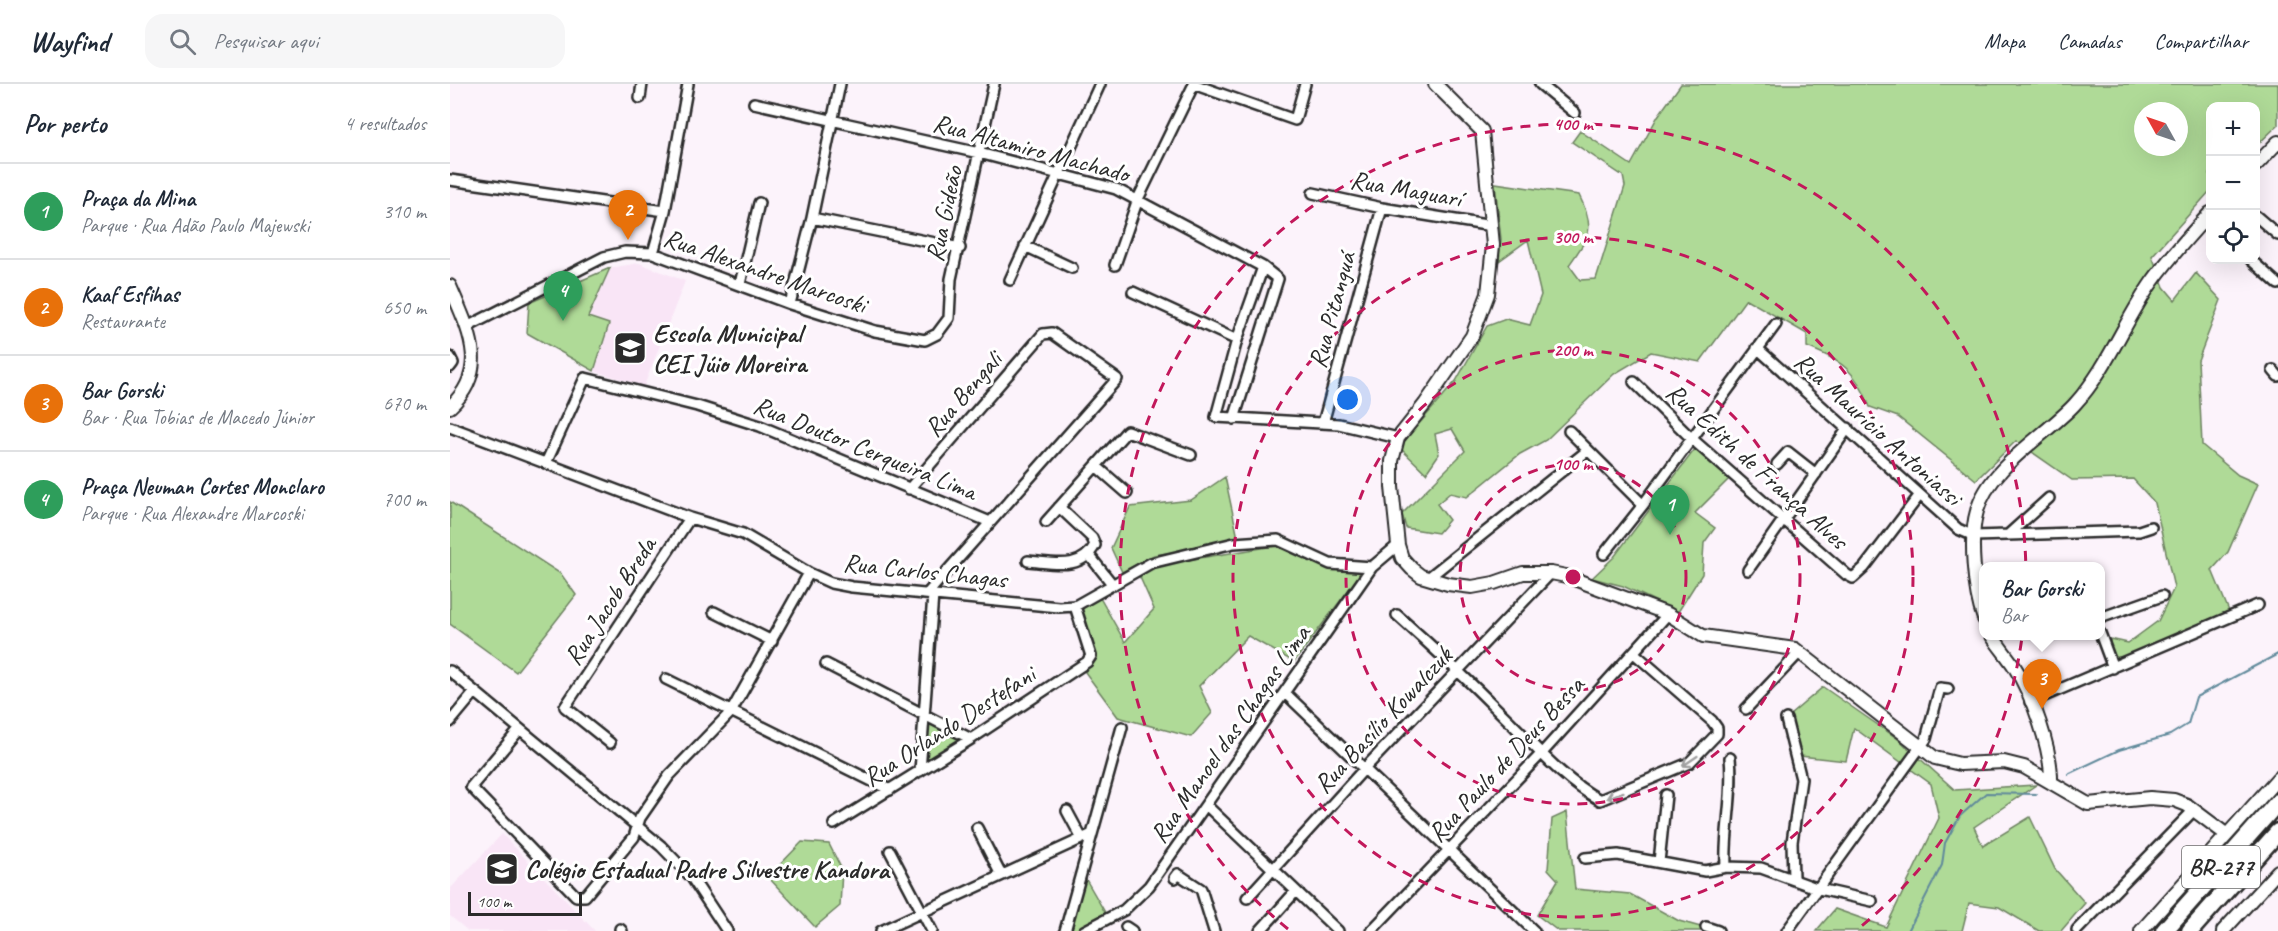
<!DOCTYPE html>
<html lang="pt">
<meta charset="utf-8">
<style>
:root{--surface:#fff;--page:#f6f6f7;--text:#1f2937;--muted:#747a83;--line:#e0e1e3;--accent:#0f766e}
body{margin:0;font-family:Caveat,sans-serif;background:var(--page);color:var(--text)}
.controls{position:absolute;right:18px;top:18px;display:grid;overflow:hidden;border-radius:12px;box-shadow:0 6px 24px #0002}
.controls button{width:54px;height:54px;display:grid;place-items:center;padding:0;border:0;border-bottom:2px solid var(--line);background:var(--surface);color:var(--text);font:30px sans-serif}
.compass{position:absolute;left:1684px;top:18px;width:54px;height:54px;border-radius:50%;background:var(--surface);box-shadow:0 6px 24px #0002;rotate:310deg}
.scale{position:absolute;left:18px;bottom:15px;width:114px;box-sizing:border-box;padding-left:6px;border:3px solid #2b2b2b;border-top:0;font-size:16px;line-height:21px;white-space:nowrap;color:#2b2b2b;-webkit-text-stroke:4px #fff;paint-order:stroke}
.you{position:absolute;left:898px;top:316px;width:21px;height:21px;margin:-15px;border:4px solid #fff;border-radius:50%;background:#1a73e8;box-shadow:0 0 0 9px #1a73e833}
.badge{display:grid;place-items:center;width:39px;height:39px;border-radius:50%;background:var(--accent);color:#fff;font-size:20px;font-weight:700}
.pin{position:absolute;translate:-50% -50px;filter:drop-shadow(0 2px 3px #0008)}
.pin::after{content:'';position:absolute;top:32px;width:21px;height:18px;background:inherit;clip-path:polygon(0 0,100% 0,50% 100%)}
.popup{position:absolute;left:1529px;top:478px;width:126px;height:78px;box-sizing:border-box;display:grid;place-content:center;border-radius:12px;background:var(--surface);filter:drop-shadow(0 2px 4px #0005);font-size:20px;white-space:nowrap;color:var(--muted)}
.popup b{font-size:22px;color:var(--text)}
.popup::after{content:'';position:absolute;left:50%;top:100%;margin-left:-12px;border:12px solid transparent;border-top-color:var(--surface)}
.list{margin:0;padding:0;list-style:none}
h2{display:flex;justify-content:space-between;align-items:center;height:78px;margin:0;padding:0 24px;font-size:26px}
h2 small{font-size:20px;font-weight:400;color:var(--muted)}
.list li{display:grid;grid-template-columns:39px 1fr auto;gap:18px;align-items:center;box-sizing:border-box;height:96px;padding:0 24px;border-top:2px solid var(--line)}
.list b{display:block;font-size:22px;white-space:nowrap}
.list p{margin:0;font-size:20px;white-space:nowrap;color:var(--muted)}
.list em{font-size:20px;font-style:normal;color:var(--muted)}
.icon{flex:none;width:33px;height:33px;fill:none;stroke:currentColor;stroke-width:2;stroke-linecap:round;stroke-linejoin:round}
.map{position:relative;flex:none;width:1828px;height:847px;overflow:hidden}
header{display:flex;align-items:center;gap:36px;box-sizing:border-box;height:84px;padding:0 30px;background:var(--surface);border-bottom:2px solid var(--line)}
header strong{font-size:28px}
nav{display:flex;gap:33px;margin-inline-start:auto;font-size:21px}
.search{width:420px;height:54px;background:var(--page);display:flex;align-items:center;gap:15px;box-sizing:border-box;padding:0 21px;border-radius:18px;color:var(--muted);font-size:22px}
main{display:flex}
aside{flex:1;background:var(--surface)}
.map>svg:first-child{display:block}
.built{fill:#f9e5f6}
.green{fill:#afda97;stroke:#6d8261;stroke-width:1.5;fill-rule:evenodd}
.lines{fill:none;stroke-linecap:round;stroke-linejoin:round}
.stream{stroke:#618a9b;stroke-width:2}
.street-casing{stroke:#2b2b2b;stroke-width:14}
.secondary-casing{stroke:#2b2b2b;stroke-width:16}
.highway-casing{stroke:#2b2b2b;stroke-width:21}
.street{stroke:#fff;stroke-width:9}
.secondary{stroke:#fff;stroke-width:12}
.highway{stroke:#fff;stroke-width:16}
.oneway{stroke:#a0a0a0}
.ring{fill:none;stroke:#c2185b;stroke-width:3;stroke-dasharray:10 8}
.labels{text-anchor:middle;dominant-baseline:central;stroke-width:6;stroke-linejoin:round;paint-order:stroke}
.shield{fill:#fff;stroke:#6b6b6b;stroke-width:1.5}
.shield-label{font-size:24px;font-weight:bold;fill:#2b2b2b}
.street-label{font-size:26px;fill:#2b2b2b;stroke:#fff}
.poi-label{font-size:26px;font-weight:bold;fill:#2b2b2b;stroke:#fff;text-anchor:start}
.centre{fill:#c2185b;stroke:#fff;stroke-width:3}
.ring-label{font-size:18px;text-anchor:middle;font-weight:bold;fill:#c2185b;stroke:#fff;stroke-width:6;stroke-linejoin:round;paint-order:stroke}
</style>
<header>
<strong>Wayfind</strong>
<div class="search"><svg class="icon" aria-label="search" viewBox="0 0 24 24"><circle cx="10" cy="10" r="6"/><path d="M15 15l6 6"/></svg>Pesquisar aqui</div>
<nav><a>Mapa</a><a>Camadas</a><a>Compartilhar</a></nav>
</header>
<main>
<aside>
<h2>Por perto<small>4 resultados</small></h2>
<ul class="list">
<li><span class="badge" style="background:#2e9e5b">1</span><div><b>Praça da Mina</b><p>Parque · Rua Adão Paulo Majewski</p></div><em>310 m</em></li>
<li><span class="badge" style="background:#e8710a">2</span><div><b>Kaaf Esfihas</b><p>Restaurante</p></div><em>650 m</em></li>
<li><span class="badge" style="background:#e8710a">3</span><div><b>Bar Gorski</b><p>Bar · Rua Tobias de Macedo Júnior</p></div><em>670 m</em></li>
<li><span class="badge" style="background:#2e9e5b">4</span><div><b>Praça Neuman Cortes Monclaro</b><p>Parque · Rua Alexandre Marcoski</p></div><em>700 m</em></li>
</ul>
</aside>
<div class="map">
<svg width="1828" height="847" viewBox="0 0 1828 847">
<rect width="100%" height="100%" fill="#fcf3fb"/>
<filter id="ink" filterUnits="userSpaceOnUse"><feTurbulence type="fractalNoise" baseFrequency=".0167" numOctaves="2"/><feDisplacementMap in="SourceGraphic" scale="12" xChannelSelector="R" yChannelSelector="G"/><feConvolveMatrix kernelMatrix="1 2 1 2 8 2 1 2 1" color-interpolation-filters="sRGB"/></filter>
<g filter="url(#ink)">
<path class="built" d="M189,179L235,197L194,302L144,287L159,240L138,234L160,184Z
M52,750L145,847H18L0,832V805Z"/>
<path class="green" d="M1231,0H1828V41L1806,62V22H1760V107L1702,172L1714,203L1725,216L1746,189L1771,216L1748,276L1752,361L1788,391L1808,400L1778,468L1762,486L1779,527L1679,573H1661L1660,555L1678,559L1708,537L1724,504L1705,419L1683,395L1622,396L1566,357L1526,396L1448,333L1420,323C1406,287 1393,277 1357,263V250L1296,215L1250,278L1201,268L1164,290L1096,356L1070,370L1017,413L1000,409L987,420L999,436L988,449L956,444L952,430L1015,367L1002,345L985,350L989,370L976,389L949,363L1006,297L1037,242L1056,235L1080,241L1091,211L1078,156L1049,177L1051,155L1045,99L1129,111C1146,145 1140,151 1119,181L1130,196L1146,195L1175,102L1173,92L1122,58L1130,47L1181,81L1208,32ZM1693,27H1729V63H1693Z
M160,184L138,233L159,240L144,287L77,249L79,219Z
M1245,365L1279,395L1245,429L1265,444L1254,459L1252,490L1228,528L1173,502L1142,494L1164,473Z
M775,393L788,454L751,464L704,471L672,488L661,464L680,423L741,416Z
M0,418L111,490L126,511L66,588L0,540Z
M831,461L883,486L912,488L844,578L798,552L749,602L762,629L741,653L668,633L635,588L645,573L629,526L650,514L675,558L704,525L689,491L706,481Z
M1373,603L1448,655L1505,706L1586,701L1524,743L1533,762L1580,733L1605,785L1635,819L1611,847H1589L1549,823L1519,819L1512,847H1366L1385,825L1436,843L1489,734L1481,700L1404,644L1396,677L1350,672L1340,631Z
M477,636L513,656L475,678Z
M1117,728L1125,805L1180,810L1229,837L1265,847H1108L1087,831L1108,796L1098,785L1102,735Z
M352,758L379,760L392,786L390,822L365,843L318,793Z
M634,792L657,832L626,847H620Z"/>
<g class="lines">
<path class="stream" d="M1618,690L1669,666L1720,651L1738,640L1746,613L1828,570
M1458,847L1492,781L1495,759L1510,732L1536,709L1586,710"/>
<g class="street-casing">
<path id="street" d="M743,0L845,36L855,0
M1090,0L1125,29
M190,14L192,0
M304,19L529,69L666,105L813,183L828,195L784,335
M0,96L215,127
M863,109L932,124L1042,142
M1806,132L1828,151
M362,134L510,164
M575,162L622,184
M203,169L215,127L238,0
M1801,176L1828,200
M665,181L688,115L744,0
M813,183L787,256L766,333L889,340L948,354
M560,196L650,0
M290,200L309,119
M683,208L787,256
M340,220L362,134L390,0
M17,243L154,173L175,168L203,169L340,220L425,247L475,256L487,250L499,234L501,195L544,0
M1307,264L1508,445L1524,452L1689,447L1701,443
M0,273L3,279L0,283
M1823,286L1828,292
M1184,298L1241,354L1397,491L1403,494L1414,484L1469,412
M873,339L932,124
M0,343L240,434L293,450L359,489L381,499L402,503L609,523L625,522L701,479L784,459L828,456L880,480L922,483
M1119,347L1193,421
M96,379L135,294L247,322L310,342L540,438
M1327,380L1338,368L1366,390
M646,382L677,409
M459,405L593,250L602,249L667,295L477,510
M596,438L677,347L741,371
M1559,450L1599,414
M1154,470L1193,421L1326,240
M639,471L663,501
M578,477C604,479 631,487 645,461L642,454L609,423
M1298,486L1398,344
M978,494L1137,367
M264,528L322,557
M947,531C984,564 1019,597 1054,632C1084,661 1113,696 1150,716L1239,679L1267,650V644L1262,637L1184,569
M1650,534L1712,512
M1650,549L1663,584
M376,580L521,655
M0,587L211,762L242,794L277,847
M216,595L440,706
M835,609L1084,847
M1580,618L1808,521
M1296,625L1349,569
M1336,635L1351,695L1342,758L1343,794
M0,638L25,608
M70,645L21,703L126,812H135L184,753L190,734L219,692L281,628L359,489
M160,659L115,623L240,434
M470,687L483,511
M756,721L888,847
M617,727L631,753
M384,740L521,655L637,578L641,572L625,522
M527,744L551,791
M440,767L482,847
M1135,774L1168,771L1255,787L1276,783L1311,784L1369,805L1422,817
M1209,778L1216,711
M1276,783C1274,747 1284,711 1280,674
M725,794L728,790L751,805L764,847
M797,814L915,684L1101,489
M676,843L682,847
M1256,843L1268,847
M170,845L172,847
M1627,846L1744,726
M431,847L642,750
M615,847L672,643
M634,847L674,826L699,802L922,483L948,461
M810,847L846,807
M921,847L1092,669L1218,530
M1337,847L1476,655L1490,604L1498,605"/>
</g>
<g class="secondary-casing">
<path id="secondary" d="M985,0L1032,47L1043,161L1038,210L1022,252L975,320L948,354L942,377V403L948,461L952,474L962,485L971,492L998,500L1022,503L1044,499L1073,489H1101L1116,492L1218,530L1253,552L1345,565L1485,674L1510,680L1554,678L1574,683L1638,720L1700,714L1724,716L1737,721L1777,751
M1806,81L1828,58
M0,202C18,245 41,285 0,323
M1534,535C1524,508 1519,454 1527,427C1538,384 1595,352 1624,321C1658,284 1674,238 1702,198C1719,174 1740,151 1760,129
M1542,552C1549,562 1557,572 1564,582C1582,610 1602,666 1601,698
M1691,847L1828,694
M1773,847L1828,787"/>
</g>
<g class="highway-casing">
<path id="highway" d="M1714,847L1828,718
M1740,847L1828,748"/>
</g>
<use href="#street" class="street"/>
<use href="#secondary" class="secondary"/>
<use href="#highway" class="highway"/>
</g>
<defs><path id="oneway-shaft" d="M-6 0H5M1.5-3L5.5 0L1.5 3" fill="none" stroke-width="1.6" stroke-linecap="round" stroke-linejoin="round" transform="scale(1.5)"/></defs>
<g class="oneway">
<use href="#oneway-shaft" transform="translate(1240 677) rotate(146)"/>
<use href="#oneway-shaft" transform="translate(1165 711) rotate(160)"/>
</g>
</g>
<g class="ring">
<circle cx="1123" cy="493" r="113"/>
<circle cx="1123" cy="493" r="227"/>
<circle cx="1123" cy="493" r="340"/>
<path d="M838 845A453 453 0 1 1 1408 845"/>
</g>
<defs>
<g id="school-square" transform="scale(1.725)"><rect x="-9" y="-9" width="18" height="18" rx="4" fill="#2b2b2b" stroke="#fff"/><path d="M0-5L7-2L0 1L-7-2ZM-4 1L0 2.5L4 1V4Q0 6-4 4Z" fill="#fff"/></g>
</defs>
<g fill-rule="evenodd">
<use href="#school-square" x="180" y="264"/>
<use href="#school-square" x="52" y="785"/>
</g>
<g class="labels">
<rect class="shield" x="1732" y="762" width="78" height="42" rx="4.5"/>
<g class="shield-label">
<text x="1771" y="783">BR-277</text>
</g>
<g class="street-label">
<text transform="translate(581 64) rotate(15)">Rua Altamiro Machado</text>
<text transform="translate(956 105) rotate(10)">Rua Maguarí</text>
<text transform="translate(494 130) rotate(-78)">Rua Gideão</text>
<text transform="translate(315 187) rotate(19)">Rua Alexandre Marcoski</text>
<text transform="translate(882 226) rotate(-75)">Rua Pitanguá</text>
<text transform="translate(513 310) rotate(-49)">Rua Bengali</text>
<text transform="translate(1428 345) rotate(42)">Rua Maurício Antoniassi</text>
<text transform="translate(415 364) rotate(22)">Rua Doutor Cerqueira Lima</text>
<text transform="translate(1307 382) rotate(42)">Rua Edith de França Alves</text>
<text transform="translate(475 487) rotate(6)">Rua Carlos Chagas</text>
<text transform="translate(160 517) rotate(-57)">Rua Jacob Breda</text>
<text transform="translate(933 636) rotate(-47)">Rua Basílio Kowalczuk</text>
<text transform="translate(499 642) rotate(-33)">Rua Orlando Destefani</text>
<text transform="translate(780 650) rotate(-55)">Rua Manoel das Chagas Lima</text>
<text transform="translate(1056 675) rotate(-47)">Rua Paulo de Deus Bessa</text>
</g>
<g class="poi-label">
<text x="203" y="249">Escola Municipal<tspan x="203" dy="30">CEI Júio Moreira</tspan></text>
<text x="75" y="785">Colégio Estadual Padre Silvestre Kandora</text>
</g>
</g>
<circle cx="1123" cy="493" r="9" class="centre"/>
<g class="ring-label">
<text x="1123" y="46">400 m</text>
<text x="1123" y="159">300 m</text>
<text x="1123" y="272">200 m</text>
<text x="1123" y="386">100 m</text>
</g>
</svg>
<div class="controls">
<button>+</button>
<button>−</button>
<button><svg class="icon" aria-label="locate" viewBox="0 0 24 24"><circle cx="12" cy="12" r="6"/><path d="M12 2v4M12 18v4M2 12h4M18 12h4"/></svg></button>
</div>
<svg class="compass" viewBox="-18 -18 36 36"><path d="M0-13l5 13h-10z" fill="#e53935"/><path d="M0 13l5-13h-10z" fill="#747a83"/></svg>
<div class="scale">100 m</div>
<div class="you"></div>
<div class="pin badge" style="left:1220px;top:451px;background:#2e9e5b">1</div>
<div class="pin badge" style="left:178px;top:156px;background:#e8710a">2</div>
<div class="pin badge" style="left:1592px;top:625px;background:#e8710a">3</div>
<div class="popup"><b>Bar Gorski</b>Bar</div>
<div class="pin badge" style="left:113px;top:237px;background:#2e9e5b">4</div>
</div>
</main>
